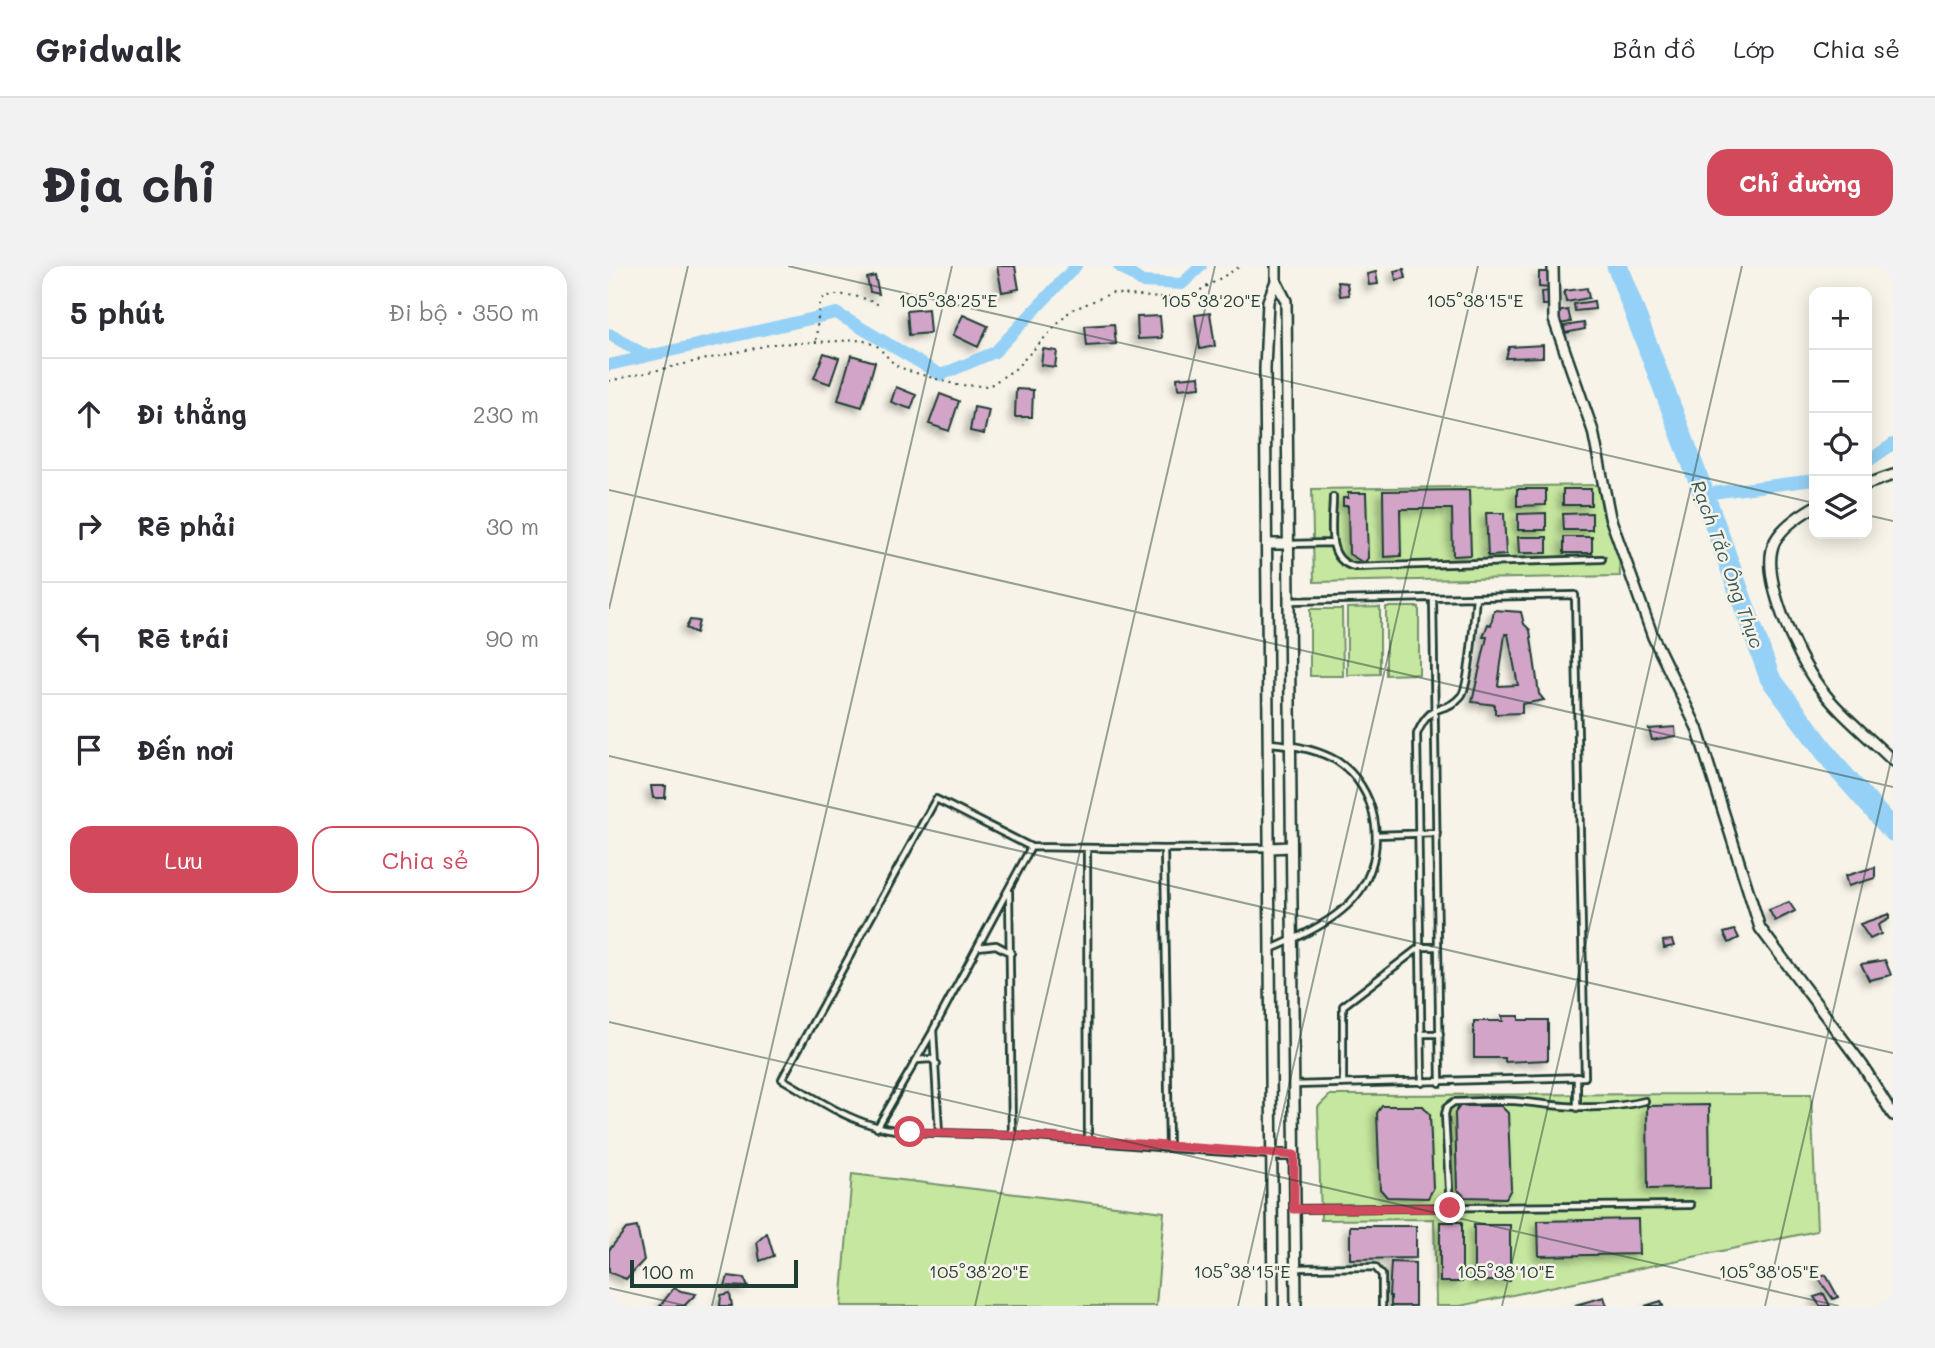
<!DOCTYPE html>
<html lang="vi">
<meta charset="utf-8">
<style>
:root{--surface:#fff;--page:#f2f2f3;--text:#2b2b33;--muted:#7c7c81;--line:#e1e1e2;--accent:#d1495b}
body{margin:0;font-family:Mali,sans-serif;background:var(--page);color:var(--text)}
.controls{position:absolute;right:21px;top:21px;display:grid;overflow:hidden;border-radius:14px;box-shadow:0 4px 18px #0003}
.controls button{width:63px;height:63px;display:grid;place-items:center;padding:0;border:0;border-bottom:2px solid var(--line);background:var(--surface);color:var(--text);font:35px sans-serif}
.scale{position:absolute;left:21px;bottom:18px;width:168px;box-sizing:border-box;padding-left:7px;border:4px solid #1f3d34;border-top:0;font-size:19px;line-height:24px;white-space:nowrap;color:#1f3d34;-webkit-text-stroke:5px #f7f3e8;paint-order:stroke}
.stop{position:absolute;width:21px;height:21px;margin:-16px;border:5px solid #d1495b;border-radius:50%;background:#fff}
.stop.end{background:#d1495b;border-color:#fff;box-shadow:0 2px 7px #0008}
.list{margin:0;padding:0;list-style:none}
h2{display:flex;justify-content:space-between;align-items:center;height:91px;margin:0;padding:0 28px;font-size:30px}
h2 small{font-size:23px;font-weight:400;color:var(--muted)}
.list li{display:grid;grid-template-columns:46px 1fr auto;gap:21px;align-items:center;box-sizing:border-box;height:112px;padding:0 28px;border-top:2px solid var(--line)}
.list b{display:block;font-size:26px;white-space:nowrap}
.list em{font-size:23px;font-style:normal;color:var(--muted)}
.actions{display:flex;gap:14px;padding:21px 28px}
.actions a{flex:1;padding:16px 0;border:2px solid var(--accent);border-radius:21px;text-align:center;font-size:24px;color:var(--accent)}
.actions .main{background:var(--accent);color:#fff}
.icon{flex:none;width:38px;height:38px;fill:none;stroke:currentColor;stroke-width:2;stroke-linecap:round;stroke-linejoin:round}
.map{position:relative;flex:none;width:1284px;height:1040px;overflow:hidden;border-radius:21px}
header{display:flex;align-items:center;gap:42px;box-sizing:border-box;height:98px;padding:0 35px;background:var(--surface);border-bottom:2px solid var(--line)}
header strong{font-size:33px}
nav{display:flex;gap:38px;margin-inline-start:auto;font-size:24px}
.intro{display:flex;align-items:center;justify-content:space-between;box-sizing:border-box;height:168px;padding:0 42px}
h1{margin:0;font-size:49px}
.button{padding:18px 32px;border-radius:21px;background:var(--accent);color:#fff;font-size:24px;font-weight:700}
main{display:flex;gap:42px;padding:0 42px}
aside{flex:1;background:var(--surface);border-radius:21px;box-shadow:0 4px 18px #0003}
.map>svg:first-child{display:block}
.green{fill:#c6e79f;stroke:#72926a;stroke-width:2}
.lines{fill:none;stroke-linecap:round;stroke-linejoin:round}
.canal{stroke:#95d1f6;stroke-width:12}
.river{stroke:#95d1f6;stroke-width:21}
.building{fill:#d2a5c8;stroke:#1f3d34;stroke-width:2;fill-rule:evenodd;filter:url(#shadow)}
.service-casing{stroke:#1f3d34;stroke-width:10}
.minor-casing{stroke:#1f3d34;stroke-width:14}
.path{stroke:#1f3d34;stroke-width:2;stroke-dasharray:2 5;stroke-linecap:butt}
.service{stroke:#f7f3e8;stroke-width:4.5}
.minor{stroke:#f7f3e8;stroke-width:9}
.route{stroke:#d1495b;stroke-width:9}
.ticks{fill:none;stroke:#1f3d34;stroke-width:2;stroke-opacity:0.45}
.labels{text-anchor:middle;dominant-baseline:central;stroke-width:5;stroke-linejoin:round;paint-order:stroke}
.water-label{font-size:19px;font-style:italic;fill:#375b5b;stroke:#f7f3e8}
.ticks-label{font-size:18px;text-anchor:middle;fill:#1f3d34;stroke:#f7f3e8;stroke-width:5;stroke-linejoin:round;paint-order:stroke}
</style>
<header>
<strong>Gridwalk</strong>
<nav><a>Bản đồ</a><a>Lớp</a><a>Chia sẻ</a></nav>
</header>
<div class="intro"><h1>Địa chỉ</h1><a class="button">Chỉ đường</a></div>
<main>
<aside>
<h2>5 phút<small>Đi bộ · 350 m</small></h2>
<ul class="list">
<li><svg class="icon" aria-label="ahead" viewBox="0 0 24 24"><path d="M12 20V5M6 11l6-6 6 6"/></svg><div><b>Đi thẳng</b></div><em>230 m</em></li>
<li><svg class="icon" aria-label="right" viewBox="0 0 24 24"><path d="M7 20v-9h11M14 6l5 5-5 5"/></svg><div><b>Rẽ phải</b></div><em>30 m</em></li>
<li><svg class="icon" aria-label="left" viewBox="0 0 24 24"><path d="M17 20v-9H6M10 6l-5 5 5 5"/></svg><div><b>Rẽ trái</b></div><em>90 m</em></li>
<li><svg class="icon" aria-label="arrive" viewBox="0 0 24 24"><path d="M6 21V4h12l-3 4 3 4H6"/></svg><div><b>Đến nơi</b></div></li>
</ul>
<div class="actions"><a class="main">Lưu</a><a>Chia sẻ</a></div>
</aside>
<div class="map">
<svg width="1284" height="1040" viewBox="0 0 1284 1040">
<defs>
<filter id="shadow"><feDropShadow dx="-4.5" dy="4.5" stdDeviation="3.5" flood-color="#0004"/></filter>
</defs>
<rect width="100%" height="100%" fill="#f7f3e8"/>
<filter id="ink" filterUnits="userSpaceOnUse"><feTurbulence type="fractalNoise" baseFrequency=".0143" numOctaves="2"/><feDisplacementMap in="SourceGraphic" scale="14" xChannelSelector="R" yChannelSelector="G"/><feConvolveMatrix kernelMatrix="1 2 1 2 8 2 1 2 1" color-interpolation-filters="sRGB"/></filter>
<g filter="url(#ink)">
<path class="green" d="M989,219L994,249L1010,291L1011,310L705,316L703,223Z
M771,341V408L738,409V342Z
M777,341H810V408L777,409Z
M701,343H733L734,410H701Z
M1202,828L1208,965L851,1040H827L825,953L712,954L709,841L721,829Z
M243,908L555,946L547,1040H232Z"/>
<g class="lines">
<path class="canal" d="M510,0L533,16L573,18L592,0
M0,68L38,90
M0,99L227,47L332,109L386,86L467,0
M1258,196L1284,178
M1095,228L1205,214"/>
<path class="river" d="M1008,0L1095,228L1161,412L1230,504L1284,565"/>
</g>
<path class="building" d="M388,0H406L410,23L393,26Z
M795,3L797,12L787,14L785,5Z
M767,6L769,18L760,19L758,8Z
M930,6H941L940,22L930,21Z
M266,10L270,28L261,26L258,12Z
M729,16L738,17L740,29L731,30Z
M978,22L980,32L957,36L955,25Z
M940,25L941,39H933L932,26Z
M985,35L986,43L966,45L965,38Z
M319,43L321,67L300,69L298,45Z
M959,44L962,56L950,58L948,46Z
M601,47L606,80L591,83L586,49Z
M354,49L379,60L369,81L344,69Z
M551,50L553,72L529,73L528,51Z
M975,57L976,63L956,67L955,60Z
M505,58L507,78L478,80L476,60Z
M934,79V91L897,92L900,81Z
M434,83L448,85L446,101L432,99Z
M215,87L230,92L221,118L205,112Z
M242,89L266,96L253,141L229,134Z
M590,110L591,121L569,123L568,112Z
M287,121L307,129L302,143L282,136Z
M407,123L424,124L423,151H406Z
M331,128L350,135L340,165L320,158Z
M365,141L380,144L375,168L361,165Z
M908,223H937V239L908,240Z
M954,223H982V239H954Z
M860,224L862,289L844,290L843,243H791L792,290L775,291L774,225Z
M739,227H757L759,292L755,297L740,288L739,240H734V232H739Z
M877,247H895L897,289L879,290Z
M937,247V264H909V248Z
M983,247V264H955L954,248Z
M909,271H938V287H910Z
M955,271H983V287H955Z
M885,344L912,346L915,358L921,364L930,428L935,434L913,438V447L886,448V439L863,436L878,371H874L879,358L882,359ZM896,368H899L909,419L889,420Z
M81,354L90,355L87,367L77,362Z
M1066,461L1067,470L1043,474L1040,463Z
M42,520H57L56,532H44Z
M1266,601V612L1239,620L1236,610Z
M1180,636L1186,645L1166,655L1160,644Z
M1280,648V653L1269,659L1272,668L1261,673L1251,658Z
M1126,664L1130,672L1120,677L1115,667Z
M1063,674L1065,680L1055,682L1054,675Z
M1276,694L1282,709L1260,714L1252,698Z
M893,750H910V754H939V794L896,796V792H865V755H894Z
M1100,839L1101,922L1039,923L1038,840Z
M773,840H814L821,848L824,923L819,932L778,931L771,923L768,847Z
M851,840H892L899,847L902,923L897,932L856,931L848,923L846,847Z
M1029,953L1030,988L930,990L929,955Z
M831,956H853V1016H831Z
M865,959H901V1015H865Z
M741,960H807V992L741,993Z
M28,961L35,994L17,1013L0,1006V984L17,963Z
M158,967L165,990L151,995L148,976Z
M782,996L806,997V1040H782V1030H780Z
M1217,1009L1229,1031L1224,1033L1209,1012Z
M119,1010L135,1012L139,1021L116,1020Z
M65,1022L72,1025L87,1028L75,1040H51Z
M121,1027L123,1040H111L112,1029Z
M1215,1028L1221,1040H1211L1205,1031Z
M995,1031L998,1040L966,1039Z
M1052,1035L1054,1040H1036Z"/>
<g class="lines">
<g class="service-casing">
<path id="service" d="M724,231C724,256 715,294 746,301L993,293
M679,278L723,277
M824,332L831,817
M680,335L966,329L976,811L685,819
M661,477C684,479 708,483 728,495C768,521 778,580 754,620C736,651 693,670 662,683
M767,569L828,567
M555,583L422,581L324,764L330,867L403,869L560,882
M478,584L479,875
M400,625L403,869
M369,681L387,679L402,687
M812,768H831
M308,794L322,793L328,798
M968,811V842
M813,817L808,468C824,432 835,450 852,430C861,420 865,349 867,331
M734,818V740L811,681H829
M268,862L324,765
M330,867C256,867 235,849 173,813L327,533L422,581
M660,889L560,882L555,583L661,582
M841,942L836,848L838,841L845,836C868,836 893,833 916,836C957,841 995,845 1036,835
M688,943L1082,939
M687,1002L766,1001L773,1009V1040"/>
</g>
<g class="minor-casing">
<path id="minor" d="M944,0L945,54L984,165L1001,251L1044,371L1088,462L1151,662L1254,800L1284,849
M667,15L677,35L687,1040
M1258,218L1284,209
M1205,241C1191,249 1174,260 1166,275C1149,308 1188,391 1209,419C1229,447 1260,471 1284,495
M658,278H679
M661,582L682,581
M661,889H685
M664,1040L656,103L659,35L667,15V0"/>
</g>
<path class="path" d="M207,74L210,39L215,31C234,26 253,30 270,39
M0,115L164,78L253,74L268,80L286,99L300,105L348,119L380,120L406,103L461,45L503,27L550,32L580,31L632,0"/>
<use href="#service" class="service"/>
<use href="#minor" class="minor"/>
</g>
</g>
<g class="lines" filter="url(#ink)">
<path class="route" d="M301,866L403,869L685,889V943L841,942"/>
</g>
<path class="ticks" d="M179,0L1205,237M0,224L1284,521M1258,249L1284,255M0,343L79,0M0,490L1284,787M0,756L1230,1040M0,1022L78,1040M103,1040L343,0M366,1040L606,0M629,1040L869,0M893,1040L1133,0M1156,1040L1284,486"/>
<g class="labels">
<g class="water-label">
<text transform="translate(1119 298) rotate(70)">Rạch Tắc Ông Thục</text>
</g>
</g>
<g class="ticks-label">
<text x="339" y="41">105°38'25"E</text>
<text x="602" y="41">105°38'20"E</text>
<text x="866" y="41">105°38'15"E</text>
<text x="370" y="1012">105°38'20"E</text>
<text x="633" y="1012">105°38'15"E</text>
<text x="897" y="1012">105°38'10"E</text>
<text x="1160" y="1012">105°38'05"E</text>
</g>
</svg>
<div class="controls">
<button>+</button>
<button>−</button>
<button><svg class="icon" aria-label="locate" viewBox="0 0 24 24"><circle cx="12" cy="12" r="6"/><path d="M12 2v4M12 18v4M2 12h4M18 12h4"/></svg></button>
<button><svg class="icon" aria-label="layers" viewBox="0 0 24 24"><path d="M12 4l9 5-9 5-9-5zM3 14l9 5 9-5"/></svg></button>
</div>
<div class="scale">100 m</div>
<div class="stop" style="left:301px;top:866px"></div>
<div class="stop end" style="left:841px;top:942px"></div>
</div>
</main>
